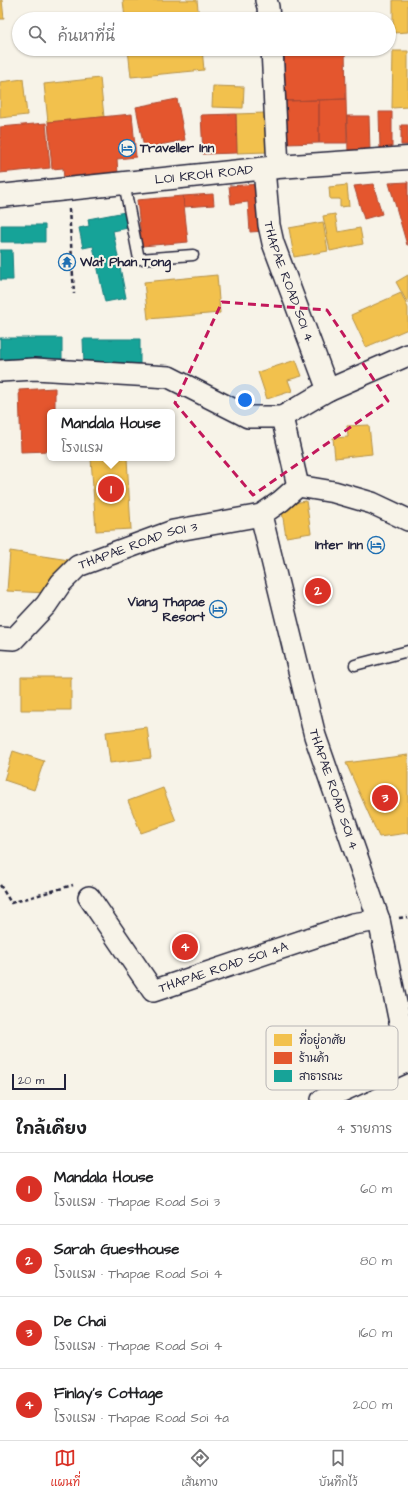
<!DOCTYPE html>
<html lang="th">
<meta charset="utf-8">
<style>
:root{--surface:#fff;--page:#f2f2f2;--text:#202124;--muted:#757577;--line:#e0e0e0;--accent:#d93025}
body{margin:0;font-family:"Architects Daughter","Playpen Sans Thai",sans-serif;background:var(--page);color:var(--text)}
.scale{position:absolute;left:12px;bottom:10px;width:54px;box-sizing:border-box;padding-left:4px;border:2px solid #22223b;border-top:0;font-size:11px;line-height:14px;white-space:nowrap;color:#22223b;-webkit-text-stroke:3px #f7f3e8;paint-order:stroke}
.you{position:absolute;left:245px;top:400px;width:14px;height:14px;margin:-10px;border:3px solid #fff;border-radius:50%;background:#1a73e8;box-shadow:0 0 0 6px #1a73e833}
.badge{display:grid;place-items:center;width:26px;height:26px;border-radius:50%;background:var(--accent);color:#fff;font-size:13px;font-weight:700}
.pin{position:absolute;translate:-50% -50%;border:2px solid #fff;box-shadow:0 1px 4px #0006}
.popup{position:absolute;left:47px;top:409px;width:128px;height:52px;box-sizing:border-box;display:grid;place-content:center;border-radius:6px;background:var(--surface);filter:drop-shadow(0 1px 3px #0005);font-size:13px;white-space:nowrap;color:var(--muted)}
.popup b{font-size:15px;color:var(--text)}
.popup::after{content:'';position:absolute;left:50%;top:100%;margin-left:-8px;border:8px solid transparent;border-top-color:var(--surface)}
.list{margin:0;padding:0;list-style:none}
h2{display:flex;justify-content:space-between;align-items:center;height:52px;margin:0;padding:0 16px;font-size:17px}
h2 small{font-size:13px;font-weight:400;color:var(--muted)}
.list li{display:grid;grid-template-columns:26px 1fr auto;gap:12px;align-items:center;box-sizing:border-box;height:72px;padding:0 16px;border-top:1px solid var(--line)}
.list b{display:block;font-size:15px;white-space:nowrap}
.list p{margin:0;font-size:13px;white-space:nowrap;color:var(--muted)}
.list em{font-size:13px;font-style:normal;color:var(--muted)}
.icon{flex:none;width:22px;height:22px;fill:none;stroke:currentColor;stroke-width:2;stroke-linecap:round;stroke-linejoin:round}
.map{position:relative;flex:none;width:408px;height:1100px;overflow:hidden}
.search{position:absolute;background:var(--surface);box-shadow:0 1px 3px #0004;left:12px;right:12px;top:12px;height:44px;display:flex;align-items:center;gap:10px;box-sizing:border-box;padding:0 14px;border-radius:22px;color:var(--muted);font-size:15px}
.sheet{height:340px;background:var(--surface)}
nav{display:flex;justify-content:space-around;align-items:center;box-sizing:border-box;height:56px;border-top:1px solid var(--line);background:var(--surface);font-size:11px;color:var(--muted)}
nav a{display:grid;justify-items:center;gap:2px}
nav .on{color:var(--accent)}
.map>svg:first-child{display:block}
.homes{fill:#f2c14e;stroke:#b49148}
.shops{fill:#e4572e;stroke:#aa4732}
.public{fill:#17a398;stroke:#1a7c7c}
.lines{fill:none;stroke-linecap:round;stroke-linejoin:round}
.service-casing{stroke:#22223b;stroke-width:13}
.minor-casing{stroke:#22223b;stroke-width:24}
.tertiary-casing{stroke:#22223b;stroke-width:25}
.path{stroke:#22223b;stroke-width:2.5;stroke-dasharray:4 3;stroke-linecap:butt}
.service{stroke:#f7f3e8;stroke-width:10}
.minor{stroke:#f7f3e8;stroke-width:21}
.tertiary{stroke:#f7f3e8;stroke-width:22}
.marked{fill:none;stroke:#c2185b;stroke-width:3;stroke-dasharray:8 5;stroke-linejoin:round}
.labels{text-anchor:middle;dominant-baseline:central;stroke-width:4;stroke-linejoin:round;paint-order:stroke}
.poi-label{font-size:13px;font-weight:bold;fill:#22223b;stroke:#f7f3e8;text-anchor:start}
.street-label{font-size:13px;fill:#22223b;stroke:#f7f3e8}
.key{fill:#f7f3e8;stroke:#b7b4b4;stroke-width:1}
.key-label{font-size:11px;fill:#22223b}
</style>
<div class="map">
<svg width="408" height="1100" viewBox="0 0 408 1100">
<rect width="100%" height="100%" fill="#f7f3e8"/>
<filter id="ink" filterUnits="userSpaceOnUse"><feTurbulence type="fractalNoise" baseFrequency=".025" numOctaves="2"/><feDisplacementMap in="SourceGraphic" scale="8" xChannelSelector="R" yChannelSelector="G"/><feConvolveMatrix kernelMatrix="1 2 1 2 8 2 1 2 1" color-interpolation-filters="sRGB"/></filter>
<g filter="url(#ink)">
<path class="homes" d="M0,0H2L4,19H0Z
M123,0H197L199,19H125Z
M393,0H408V32L393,33Z
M128,49H202L204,70L131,77Z
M393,51H408V107L392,108Z
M100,78L104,117L48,122L44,84Z
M23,79L27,115L0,118V82Z
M213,86L244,87L243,108L212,107Z
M265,113L267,152L237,153L236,114Z
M347,185L349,206L340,207V199H330L329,187Z
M335,214L338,232L360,228L363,244L330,251L323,216Z
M323,222L328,251L294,257L289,228Z
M217,275L220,313L148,319L144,282Z
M408,275V304L396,282Z
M401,293L408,308V329L366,347L351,315Z
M296,360L302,376L288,380L292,391L267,399L258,372Z
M369,425L372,454L335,458L333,438L348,437L347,426Z
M91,458H127L131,529L96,531Z
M306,501L311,533L286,537L281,505Z
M10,551L69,560L47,593L7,591Z
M21,677H71V710H21Z
M147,727L151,758L110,763L106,732Z
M13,751L44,761L34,790L4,780Z
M408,755V833L379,837L346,763Z
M163,788L176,821L141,833L128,801Z"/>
<path class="shops" d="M284,49H345L346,99L285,101Z
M177,99L185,140L144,148L136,107Z
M346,99L347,143H319V100Z
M319,100V143L286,144L285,101Z
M379,112H392V149H380Z
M132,114L136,157L117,159L118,174L64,179L63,168L52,169L48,122Z
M236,114L237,153L203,154L201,115Z
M347,116H369L370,152H348Z
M46,123L50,168L0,173V127Z
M401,125H408V145H401Z
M408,182V245H407L389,183Z
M261,184L264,231L250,232L248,202L231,204L229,186Z
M373,184L382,214L364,219L354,186Z
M213,194L214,205L184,207L183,196Z
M183,196L188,242L142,246L137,200Z
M55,388V412H50V451L21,452L19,390Z"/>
<path class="public" d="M125,212L128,228L113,231L126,298L105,302L93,246L83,248L79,228L89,226L88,219Z
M1,225H45V242H1Z
M0,250H12L13,280H0Z
M0,338H62V362L0,363Z
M83,339H140V364H84Z"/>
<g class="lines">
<g class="service-casing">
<path id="service" d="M124,183L139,259L193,255
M355,665L408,651"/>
</g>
<g class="minor-casing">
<g id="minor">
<path d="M266,0L268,7L269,19"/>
<path d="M272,49L278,167"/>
<path id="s1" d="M264,169L269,225L273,243L328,390"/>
<path d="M0,371L35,369L169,377L248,417H282"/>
<path d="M298,486L282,417L328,390L408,355"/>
<path d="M298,486L334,492L372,503L408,520"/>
<path id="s2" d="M261,515L315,736L379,920L408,1062"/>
<path id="s3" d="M0,638L14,639L46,605L61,583L78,566L173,531L261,515L281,501L298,486"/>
<path id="s4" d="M89,897L153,991L353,924L379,920"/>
<path d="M322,1100L408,1061"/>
</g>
</g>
<g class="tertiary-casing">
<g id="tertiary">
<path id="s5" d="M0,196L278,167L408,158"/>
</g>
</g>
<path class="path" d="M69,209L74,294
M0,885L11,903L73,885
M399,918L408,917"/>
<use href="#service" class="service"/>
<use href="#minor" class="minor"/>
<use href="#tertiary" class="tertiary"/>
</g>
</g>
<path class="marked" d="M222,302L327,310L388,401L253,495L175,403Z"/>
<defs>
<g id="hotel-ring" transform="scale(0.9)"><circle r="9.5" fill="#f7f3e8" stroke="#1f6fb2" stroke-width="1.5"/><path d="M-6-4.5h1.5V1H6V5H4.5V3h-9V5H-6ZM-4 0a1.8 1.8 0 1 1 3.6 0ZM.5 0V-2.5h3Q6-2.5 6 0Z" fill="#1f6fb2"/></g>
<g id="temple-ring" transform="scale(0.9)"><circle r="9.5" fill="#f7f3e8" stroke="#1f6fb2" stroke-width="1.5"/><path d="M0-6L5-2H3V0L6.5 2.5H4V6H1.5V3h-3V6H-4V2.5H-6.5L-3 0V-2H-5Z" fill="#1f6fb2"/></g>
</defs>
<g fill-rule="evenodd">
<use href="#hotel-ring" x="127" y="148"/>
<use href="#temple-ring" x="67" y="262"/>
<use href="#hotel-ring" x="376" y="545"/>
<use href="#hotel-ring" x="218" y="609"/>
</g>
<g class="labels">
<g class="poi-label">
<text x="140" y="148">Traveller Inn</text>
<text x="80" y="262">Wat Phan Tong</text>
<text x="363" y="545" text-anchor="end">Inter Inn</text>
<text x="205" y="602" text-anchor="end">Viang Thapae<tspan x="205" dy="15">Resort</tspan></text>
</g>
<g class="street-label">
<text stroke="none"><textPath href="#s5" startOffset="205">LOI KROH ROAD</textPath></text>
<text stroke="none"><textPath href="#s1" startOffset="116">THAPAE ROAD SOI 4</textPath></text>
<text stroke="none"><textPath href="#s3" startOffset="175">THAPAE ROAD SOI 3</textPath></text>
<text stroke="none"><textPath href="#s2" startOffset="284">THAPAE ROAD SOI 4</textPath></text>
<text stroke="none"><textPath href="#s4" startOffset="188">THAPAE ROAD SOI 4A</textPath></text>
</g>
</g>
<rect x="266" y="1026" width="132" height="64" rx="6" class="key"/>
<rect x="274" y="1034" width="18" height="12" fill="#f2c14e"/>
<rect x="274" y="1052" width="18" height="12" fill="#e4572e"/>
<rect x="274" y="1070" width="18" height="12" fill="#17a398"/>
<g class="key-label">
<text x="299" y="1044">ที่อยู่อาศัย</text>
<text x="299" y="1062">ร้านค้า</text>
<text x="299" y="1080">สาธารณะ</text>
</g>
</svg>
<div class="scale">20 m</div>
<div class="you"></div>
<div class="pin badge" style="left:111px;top:489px">1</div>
<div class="popup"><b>Mandala House</b>โรงแรม</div>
<div class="pin badge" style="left:318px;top:591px">2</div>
<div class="pin badge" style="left:385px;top:798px">3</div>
<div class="pin badge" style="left:185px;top:947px">4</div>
<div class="search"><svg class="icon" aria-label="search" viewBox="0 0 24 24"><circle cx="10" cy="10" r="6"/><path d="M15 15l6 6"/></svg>ค้นหาที่นี่</div>
</div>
<section class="sheet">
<h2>ใกล้เคียง<small>4 รายการ</small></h2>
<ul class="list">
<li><span class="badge">1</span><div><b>Mandala House</b><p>โรงแรม · Thapae Road Soi 3</p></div><em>60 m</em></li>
<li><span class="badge">2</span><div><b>Sarah Guesthouse</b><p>โรงแรม · Thapae Road Soi 4</p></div><em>80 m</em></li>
<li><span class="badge">3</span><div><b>De Chai</b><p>โรงแรม · Thapae Road Soi 4</p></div><em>160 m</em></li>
<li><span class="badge">4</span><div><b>Finlay's Cottage</b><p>โรงแรม · Thapae Road Soi 4a</p></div><em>200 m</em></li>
</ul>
</section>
<nav>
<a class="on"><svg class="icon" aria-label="map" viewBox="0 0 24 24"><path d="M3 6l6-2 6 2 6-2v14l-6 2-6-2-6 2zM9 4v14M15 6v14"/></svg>แผนที่</a>
<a><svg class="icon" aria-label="directions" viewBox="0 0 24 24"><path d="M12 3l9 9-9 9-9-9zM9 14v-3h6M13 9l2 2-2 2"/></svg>เส้นทาง</a>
<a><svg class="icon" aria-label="saved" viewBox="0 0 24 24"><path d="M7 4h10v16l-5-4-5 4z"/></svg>บันทึกไว้</a>
</nav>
